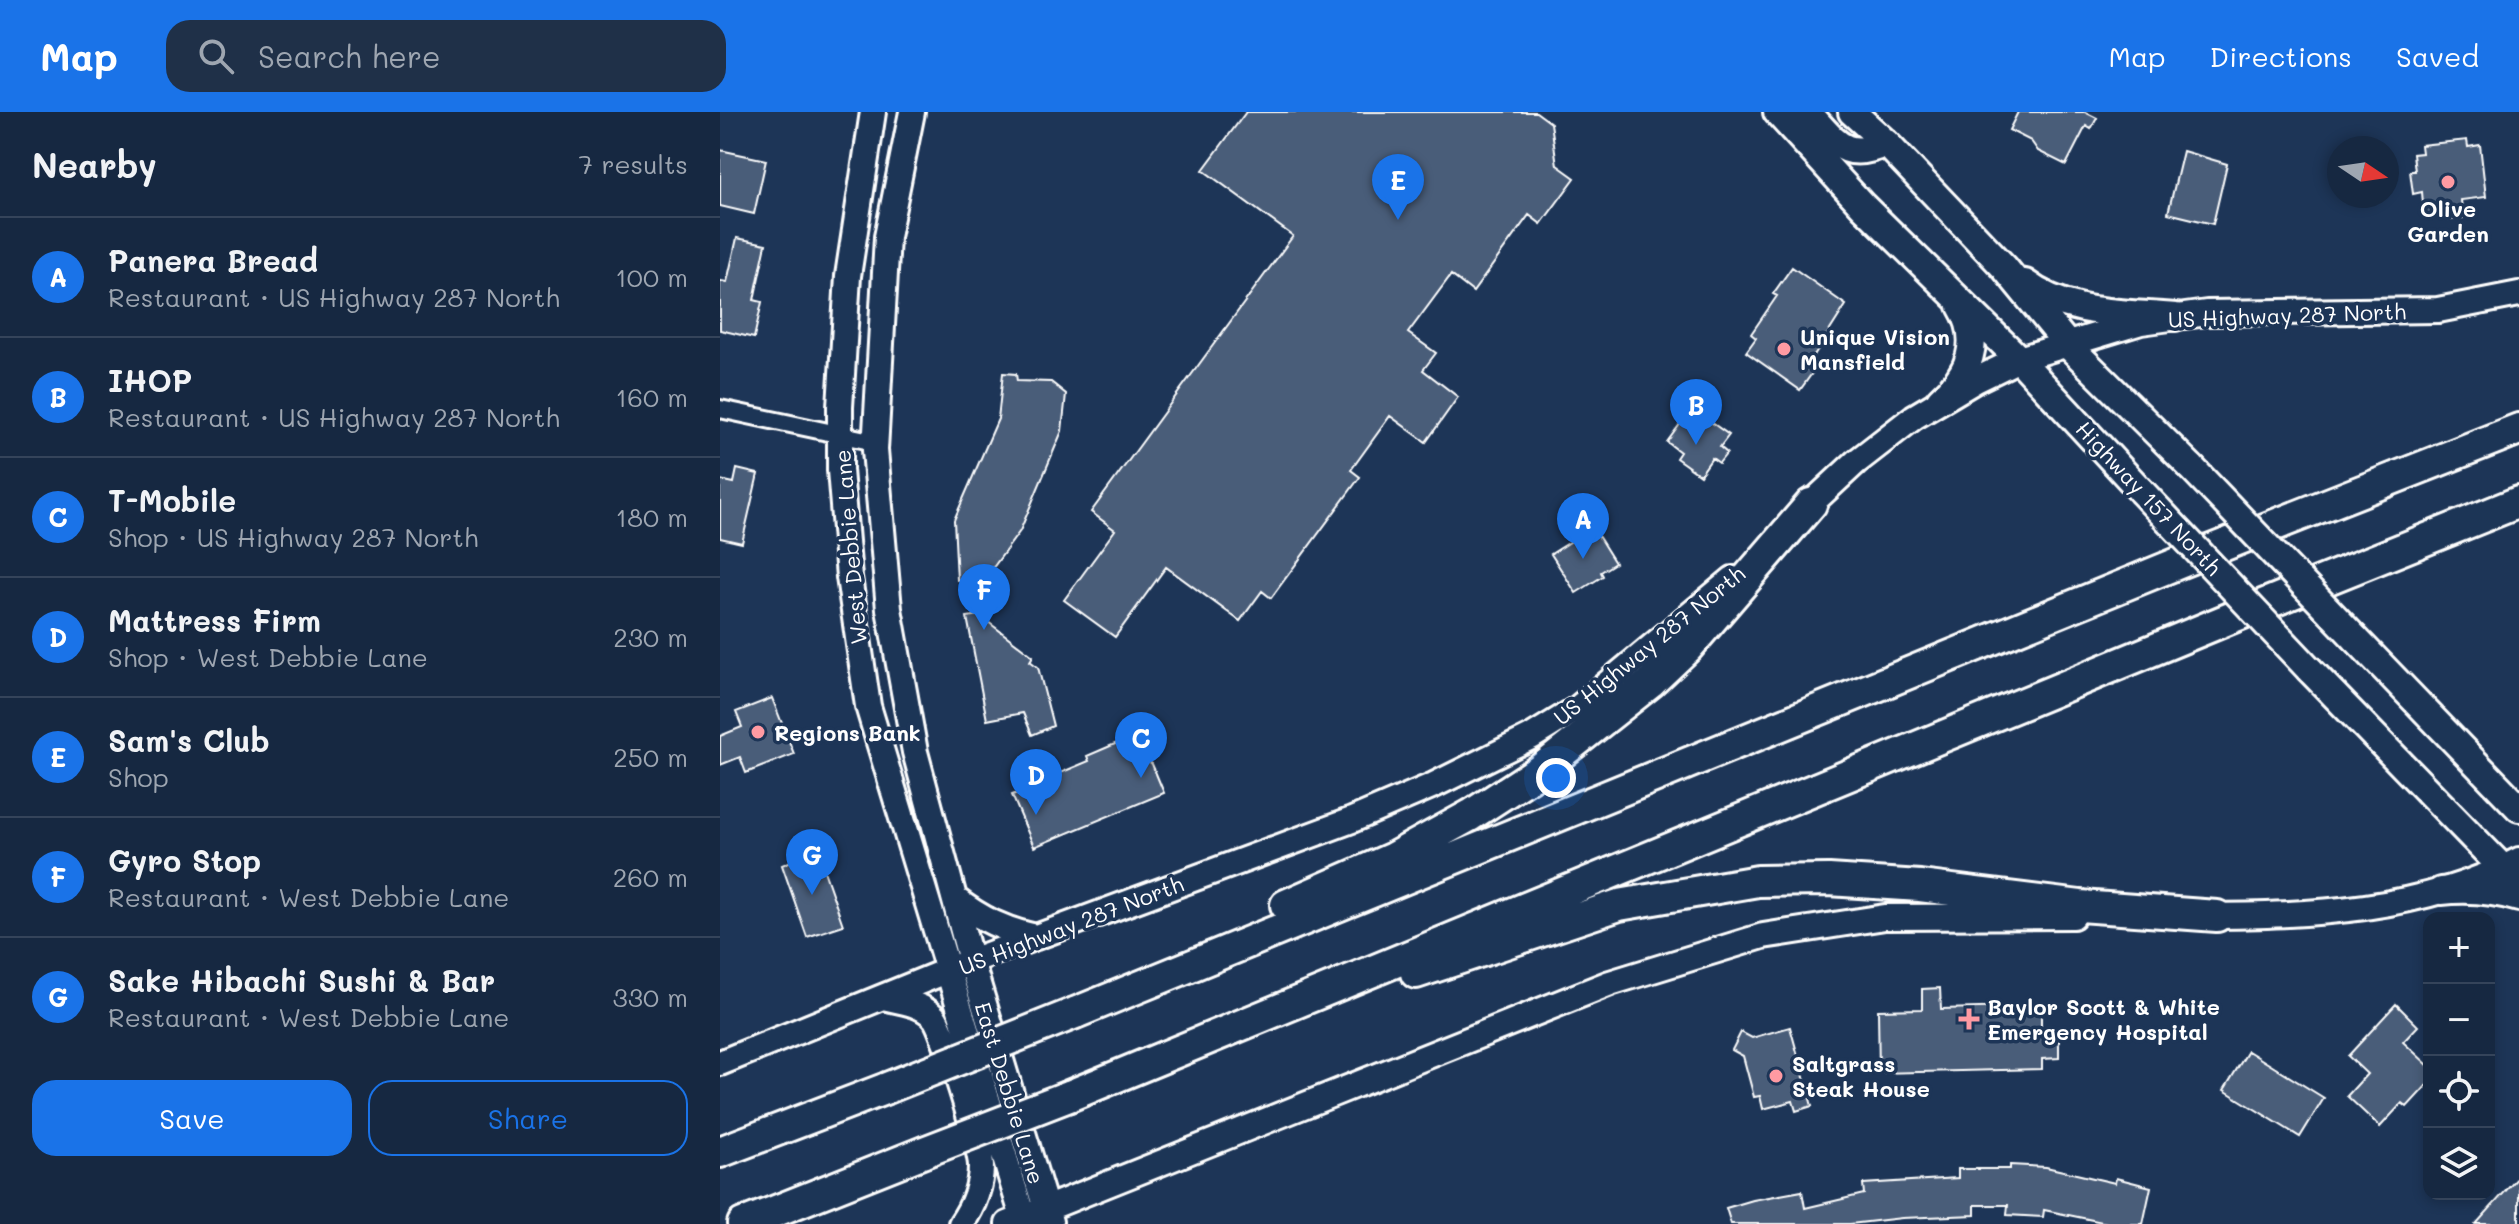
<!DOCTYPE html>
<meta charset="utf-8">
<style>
:root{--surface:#162841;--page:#1f3048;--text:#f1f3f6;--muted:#9ea6b1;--line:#35445a;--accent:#1a73e8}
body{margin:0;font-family:Mali,sans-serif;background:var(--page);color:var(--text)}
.controls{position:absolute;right:24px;bottom:24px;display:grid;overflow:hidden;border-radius:16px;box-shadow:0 4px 12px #0003}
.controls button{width:72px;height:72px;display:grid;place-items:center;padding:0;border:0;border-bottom:2px solid var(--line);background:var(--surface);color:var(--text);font:40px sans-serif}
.compass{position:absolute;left:1607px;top:24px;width:72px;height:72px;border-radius:50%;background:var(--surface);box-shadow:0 4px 12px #0003;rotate:103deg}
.you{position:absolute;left:836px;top:666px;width:28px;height:28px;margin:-20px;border:6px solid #fff;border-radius:50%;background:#1a73e8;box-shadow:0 0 0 12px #1a73e833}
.badge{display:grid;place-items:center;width:52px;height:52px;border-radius:50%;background:var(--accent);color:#fff;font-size:26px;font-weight:700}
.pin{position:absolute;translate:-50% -66px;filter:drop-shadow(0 2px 4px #0008)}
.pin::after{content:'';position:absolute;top:42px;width:28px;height:24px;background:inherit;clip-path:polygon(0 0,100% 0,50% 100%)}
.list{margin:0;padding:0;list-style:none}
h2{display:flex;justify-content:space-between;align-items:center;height:104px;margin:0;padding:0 32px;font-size:34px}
h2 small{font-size:26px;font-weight:400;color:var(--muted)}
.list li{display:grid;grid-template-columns:52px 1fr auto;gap:24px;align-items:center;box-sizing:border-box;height:120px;padding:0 32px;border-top:2px solid var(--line)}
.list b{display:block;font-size:30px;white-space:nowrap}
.list p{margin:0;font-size:26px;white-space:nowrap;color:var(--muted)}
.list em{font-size:26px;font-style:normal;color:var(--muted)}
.actions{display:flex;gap:16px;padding:24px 32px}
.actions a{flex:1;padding:18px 0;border:2px solid var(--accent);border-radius:24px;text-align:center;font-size:28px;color:var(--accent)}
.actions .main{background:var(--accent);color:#fff}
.icon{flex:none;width:44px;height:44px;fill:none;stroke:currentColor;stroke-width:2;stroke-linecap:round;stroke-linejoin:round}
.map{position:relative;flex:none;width:1799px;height:1112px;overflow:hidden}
header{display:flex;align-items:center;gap:48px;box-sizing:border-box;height:112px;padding:0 40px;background:var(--accent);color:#fff}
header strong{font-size:38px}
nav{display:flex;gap:44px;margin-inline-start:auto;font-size:28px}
.search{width:560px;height:72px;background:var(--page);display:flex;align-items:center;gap:20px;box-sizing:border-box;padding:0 28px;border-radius:24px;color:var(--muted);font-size:30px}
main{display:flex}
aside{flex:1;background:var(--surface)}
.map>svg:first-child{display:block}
.building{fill:#4a5d79;stroke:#fff;stroke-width:2}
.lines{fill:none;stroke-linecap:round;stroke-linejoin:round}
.minor-casing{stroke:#fff;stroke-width:22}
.secondary-casing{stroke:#fff;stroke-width:30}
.primary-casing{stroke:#fff;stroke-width:32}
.motorway-casing{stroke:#fff;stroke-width:36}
.minor{stroke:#1d3557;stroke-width:16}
.secondary{stroke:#1d3557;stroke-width:24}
.primary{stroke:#1d3557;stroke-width:26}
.motorway{stroke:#1d3557;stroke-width:30}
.primary-bridge-casing{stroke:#fff;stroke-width:32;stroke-linecap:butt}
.motorway-bridge-casing{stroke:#fff;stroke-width:36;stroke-linecap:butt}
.primary-bridge{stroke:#1d3557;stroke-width:26}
.motorway-bridge{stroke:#1d3557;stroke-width:30}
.poi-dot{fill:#ff9aa2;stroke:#1d3557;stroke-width:3}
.labels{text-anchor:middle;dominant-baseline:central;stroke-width:7;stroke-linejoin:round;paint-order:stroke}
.poi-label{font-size:22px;font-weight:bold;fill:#fff;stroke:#1d3557;text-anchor:start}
.street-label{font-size:22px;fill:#fff;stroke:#1d3557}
</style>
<header>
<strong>Map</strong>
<div class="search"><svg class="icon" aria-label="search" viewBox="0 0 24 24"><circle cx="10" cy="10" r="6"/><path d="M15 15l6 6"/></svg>Search here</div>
<nav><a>Map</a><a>Directions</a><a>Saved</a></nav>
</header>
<main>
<aside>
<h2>Nearby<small>7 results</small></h2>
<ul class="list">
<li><span class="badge">A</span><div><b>Panera Bread</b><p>Restaurant · US Highway 287 North</p></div><em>100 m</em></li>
<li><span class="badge">B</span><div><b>IHOP</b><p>Restaurant · US Highway 287 North</p></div><em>160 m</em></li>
<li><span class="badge">C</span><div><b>T-Mobile</b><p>Shop · US Highway 287 North</p></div><em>180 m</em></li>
<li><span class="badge">D</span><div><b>Mattress Firm</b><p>Shop · West Debbie Lane</p></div><em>230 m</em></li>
<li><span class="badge">E</span><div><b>Sam's Club</b><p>Shop</p></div><em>250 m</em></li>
<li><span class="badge">F</span><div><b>Gyro Stop</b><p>Restaurant · West Debbie Lane</p></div><em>260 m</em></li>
<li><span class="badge">G</span><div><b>Sake Hibachi Sushi &amp; Bar</b><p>Restaurant · West Debbie Lane</p></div><em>330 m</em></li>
</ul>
<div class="actions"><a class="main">Save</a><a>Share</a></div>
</aside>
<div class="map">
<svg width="1799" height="1112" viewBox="0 0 1799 1112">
<rect width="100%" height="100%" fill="#1d3557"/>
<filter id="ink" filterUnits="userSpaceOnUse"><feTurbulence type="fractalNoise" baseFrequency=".0125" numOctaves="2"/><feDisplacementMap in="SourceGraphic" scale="16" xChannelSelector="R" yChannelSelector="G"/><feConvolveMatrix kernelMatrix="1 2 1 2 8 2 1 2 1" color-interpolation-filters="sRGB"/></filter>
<g filter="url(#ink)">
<path class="building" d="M526,0H816L831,11L837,53L855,66L821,112L809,103L753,180L731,163L688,221L716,241L703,258L738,285L706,330L670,304L631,358L640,365L551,486L542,479L520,509L446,455L395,525L344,488L395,418L371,400L573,124L483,58Z
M1298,0H1365L1377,6L1371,17L1366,14L1346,53L1318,39L1311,29L1289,18Z
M1747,28L1748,35L1760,33L1766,85L1741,88L1743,106L1729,108L1728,100L1704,103L1702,80L1693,82L1690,59H1695L1693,42L1702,41L1701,33Z
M0,38L46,48L34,102L0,94Z
M1463,39L1507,52L1493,112L1448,101Z
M17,126L46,132L34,188L42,190L34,226L0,218V169L7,170Z
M1072,155L1126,193L1091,248L1098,253L1080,278L1026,240L1036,226L1031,222L1057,184L1053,182Z
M283,261L296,262L297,269L331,270L346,282L342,319L300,419L272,457L254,459L255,467L237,468L234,408L278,307Z
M969,300L982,310L985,306L1009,323L1000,335L1007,341L999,351L992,346L980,363L956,346L960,340L947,330Z
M17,357L38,362L22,431L0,426V368L14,371Z
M875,419L895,451L881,460L883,464L856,481L831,442L858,425L860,429Z
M259,503L313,544L310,549L318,555L333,614L312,623L303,601L267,608L247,505Z
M52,586L74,642L26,661L20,645L0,653V624L22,615L16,600Z
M402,629L432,652L444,681L314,735L292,683L300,680L297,673L317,665L319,670L345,659L369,649L367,644Z
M95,733L123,813L87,825L62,753L76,747L74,740Z
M1220,876L1221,897L1297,895V901H1321V923H1339V946L1322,947V957L1159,961L1158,898L1202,897V877Z
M1676,892L1698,914L1683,930L1709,954V971L1687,995L1682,991L1660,1015L1627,984L1647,962L1628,944Z
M1070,915L1092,994L1076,999L1073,989L1043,997L1040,984L1034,985L1023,944L1012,938L1021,920L1032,926Z
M1528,939L1604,986L1580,1025L1504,978Z
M1290,1053L1326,1055L1395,1071L1396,1066L1431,1075L1423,1112H1392L1324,1098L1323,1105L1287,1103L1288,1093H1255V1103L1182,1106L1130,1112H1011L1006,1096L1033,1088L1082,1079L1085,1096L1144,1082L1143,1072L1238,1066V1057H1290Z
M1799,1064V1112H1756Z"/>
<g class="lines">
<g class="minor-casing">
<path id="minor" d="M0,297L155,330"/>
</g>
<g class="secondary-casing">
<path id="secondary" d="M153,0L128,164L120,295V358L129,465L148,594L305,1112
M192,0L167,125L155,338L169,497L195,640L251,849L330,1110
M1080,402L1136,350L1194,305L1256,268L1299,247L1421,210L1487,201L1718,198L1799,182
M235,787C261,807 284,818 316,825
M1482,804C1591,803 1700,800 1799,748
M163,885C180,889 201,891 214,905C224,916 261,1036 261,1054C261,1075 252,1096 241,1112
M0,951L251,849L632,708L714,673L811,625L858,596L1013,467
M288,1112L890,871L1043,824L1165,805L1353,804"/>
</g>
<g class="primary-casing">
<path id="primary" d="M1057,0L1143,94L1299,247L1421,379
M1087,0C1116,29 1123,51 1166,31
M1132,0L1166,31L1284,155L1347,232L1472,356
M1305,171C1348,204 1403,200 1455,205
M1220,288C1249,262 1263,230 1241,194
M1635,526L1799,696
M1590,558L1799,773
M1721,779C1748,776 1773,778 1799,786"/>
</g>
<g class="motorway-casing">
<path id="motorway" d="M566,793L673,746L751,703L820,658L930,571L968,535L1091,392
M696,861L899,793L1038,769L1109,768L1200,774L1360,794L1497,804
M355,901L1461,450L1799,317
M349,984L1513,505L1799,390
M0,1040L167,976
M23,1112L204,1040"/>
</g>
<use href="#minor" class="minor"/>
<use href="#secondary" class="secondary"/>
<use href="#primary" class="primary"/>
<use href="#motorway" class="motorway"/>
<g class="primary-bridge-casing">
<path id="primary-bridge" d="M1472,356L1635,526
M1421,379L1590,558"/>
</g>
<g class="motorway-bridge-casing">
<path id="motorway-bridge" d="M167,976L355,901
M204,1040L349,984"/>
</g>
<use href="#primary-bridge" class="primary-bridge"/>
<use href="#motorway-bridge" class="motorway-bridge"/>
</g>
</g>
<g class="poi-dot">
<circle cx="1728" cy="70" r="8"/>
<circle cx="1064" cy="237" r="8"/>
<circle cx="38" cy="620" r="8"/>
<path d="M1245 895h8v8h8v8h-8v8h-8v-8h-8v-8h8z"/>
<circle cx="1056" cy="964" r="8"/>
</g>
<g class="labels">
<g class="poi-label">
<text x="1728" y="96" text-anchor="middle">Olive<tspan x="1728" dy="25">Garden</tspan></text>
<text x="1080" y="224">Unique Vision<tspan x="1080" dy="25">Mansfield</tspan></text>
<text x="54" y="620">Regions Bank</text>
<text x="1267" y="894">Baylor Scott &amp; White<tspan x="1267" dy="25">Emergency Hospital</tspan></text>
<text x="1072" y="951">Saltgrass<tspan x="1072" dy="25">Steak House</tspan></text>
</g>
<g class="street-label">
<text transform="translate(1567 203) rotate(-2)">US Highway 287 North</text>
<text transform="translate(1429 386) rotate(47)">Highway 157 North</text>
<text transform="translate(130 435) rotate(-95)">West Debbie Lane</text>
<text transform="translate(929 533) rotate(-39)">US Highway 287 North</text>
<text transform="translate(351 813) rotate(-21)">US Highway 287 North</text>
<text transform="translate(290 981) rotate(73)">East Debbie Lane</text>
</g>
</g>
</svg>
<div class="controls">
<button>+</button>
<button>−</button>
<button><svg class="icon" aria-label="locate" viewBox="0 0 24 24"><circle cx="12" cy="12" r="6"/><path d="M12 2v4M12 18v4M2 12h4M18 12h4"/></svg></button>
<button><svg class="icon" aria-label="layers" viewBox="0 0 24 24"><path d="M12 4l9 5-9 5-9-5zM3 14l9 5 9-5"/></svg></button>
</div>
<svg class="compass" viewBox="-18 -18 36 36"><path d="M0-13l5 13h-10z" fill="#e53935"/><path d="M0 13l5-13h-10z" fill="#9ea6b1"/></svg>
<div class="you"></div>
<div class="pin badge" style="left:863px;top:447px">A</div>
<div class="pin badge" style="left:976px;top:333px">B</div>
<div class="pin badge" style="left:421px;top:666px">C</div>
<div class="pin badge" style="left:316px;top:703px">D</div>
<div class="pin badge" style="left:678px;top:108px">E</div>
<div class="pin badge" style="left:264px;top:518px">F</div>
<div class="pin badge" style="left:92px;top:783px">G</div>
</div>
</main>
